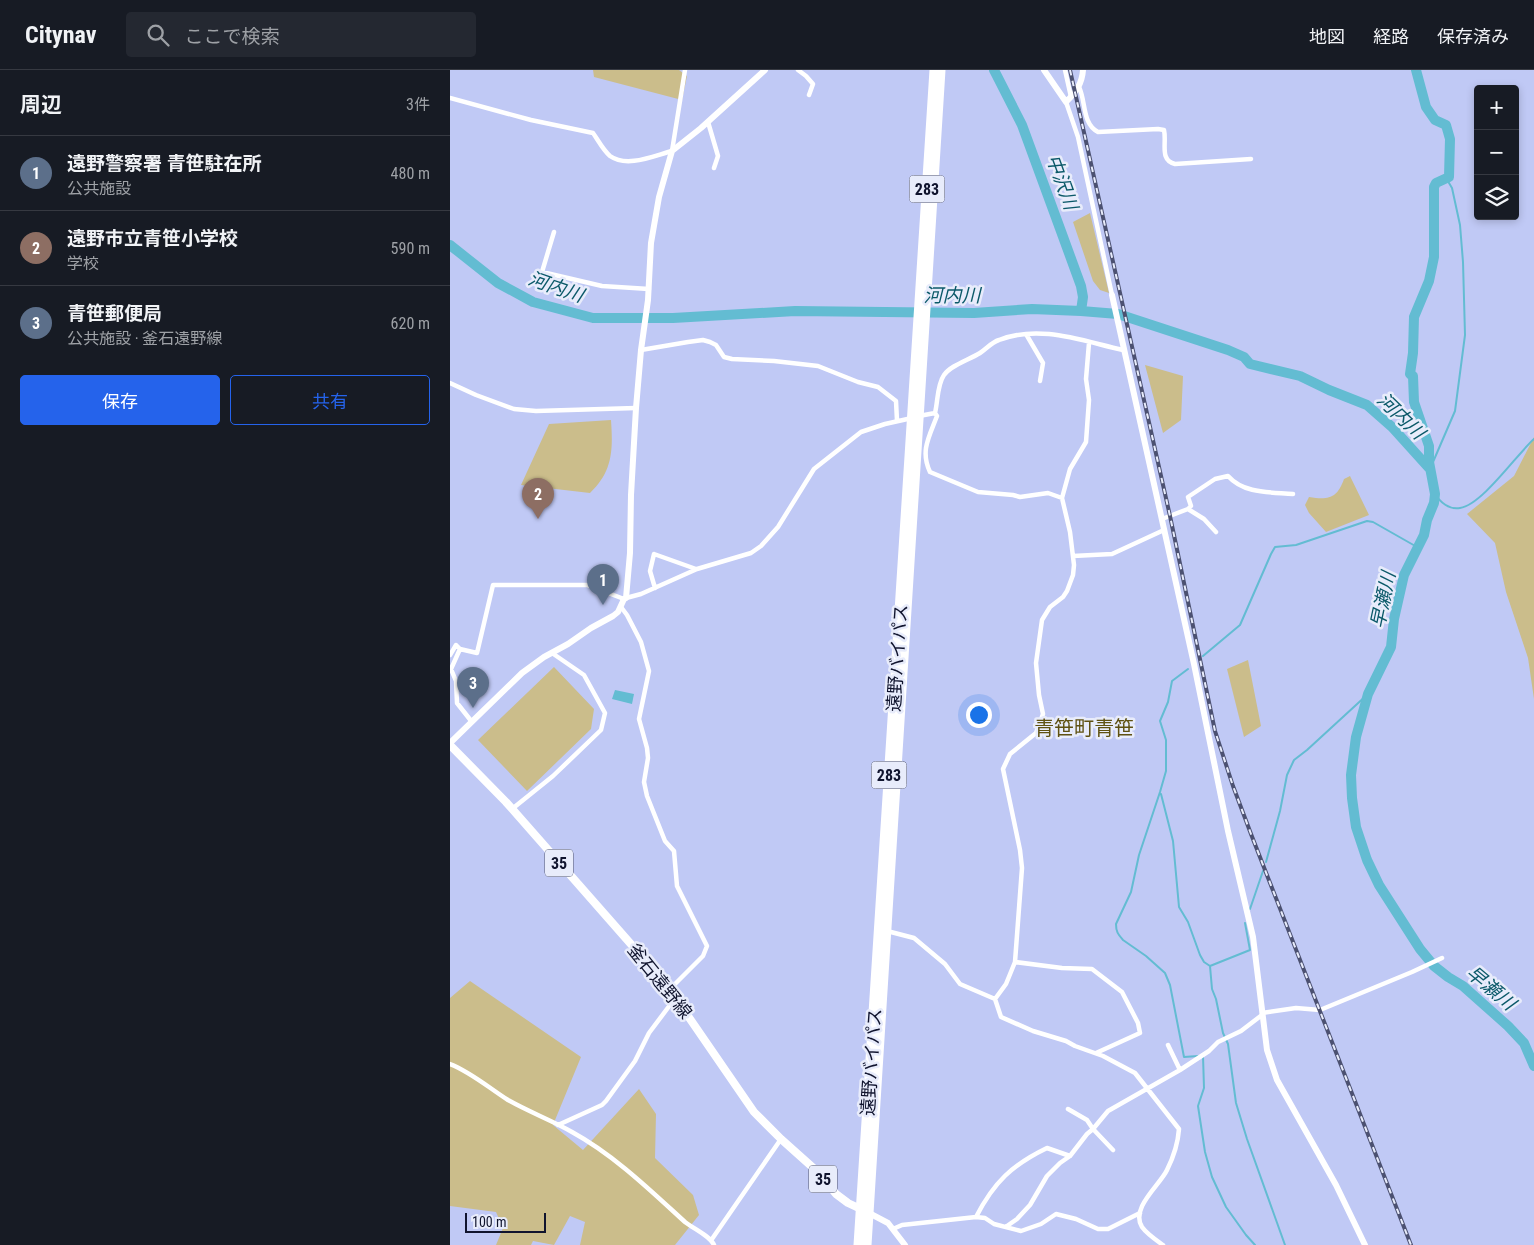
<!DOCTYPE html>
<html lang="ja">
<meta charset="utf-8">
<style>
:root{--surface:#171b24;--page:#242831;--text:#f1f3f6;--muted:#9ea1a6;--line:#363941;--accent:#2563eb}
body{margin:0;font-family:"Roboto Condensed","Noto Sans JP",sans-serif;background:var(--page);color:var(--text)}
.controls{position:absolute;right:15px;top:15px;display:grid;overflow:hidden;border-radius:5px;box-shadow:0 2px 8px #0003}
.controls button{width:45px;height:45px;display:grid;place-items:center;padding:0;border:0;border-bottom:1px solid var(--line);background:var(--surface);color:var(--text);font:25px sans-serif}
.scale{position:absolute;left:15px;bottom:12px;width:81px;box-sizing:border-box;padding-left:5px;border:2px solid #10142e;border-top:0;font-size:14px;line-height:18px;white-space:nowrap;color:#10142e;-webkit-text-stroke:4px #e8ecfb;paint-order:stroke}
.you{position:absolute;left:528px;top:644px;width:18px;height:18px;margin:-12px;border:4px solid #fff;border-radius:50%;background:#1a73e8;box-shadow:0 0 0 8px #1a73e833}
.badge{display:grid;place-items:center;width:32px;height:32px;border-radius:50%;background:var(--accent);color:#fff;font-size:16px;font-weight:700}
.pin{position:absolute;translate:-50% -41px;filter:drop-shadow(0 1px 2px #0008)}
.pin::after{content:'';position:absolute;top:26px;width:18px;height:15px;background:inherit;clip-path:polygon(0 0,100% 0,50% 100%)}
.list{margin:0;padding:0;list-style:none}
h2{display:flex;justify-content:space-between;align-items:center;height:65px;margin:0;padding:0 20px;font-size:21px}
h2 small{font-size:16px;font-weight:400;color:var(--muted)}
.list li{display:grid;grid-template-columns:32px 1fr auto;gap:15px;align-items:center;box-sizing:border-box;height:75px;padding:0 20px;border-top:1px solid var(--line)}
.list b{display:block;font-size:19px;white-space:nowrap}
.list p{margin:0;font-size:16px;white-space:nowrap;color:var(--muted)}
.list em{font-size:16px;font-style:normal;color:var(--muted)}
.actions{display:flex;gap:10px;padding:15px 20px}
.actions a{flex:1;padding:11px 0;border:1px solid var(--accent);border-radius:5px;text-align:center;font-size:18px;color:var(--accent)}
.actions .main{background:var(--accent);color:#fff}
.icon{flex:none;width:28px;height:28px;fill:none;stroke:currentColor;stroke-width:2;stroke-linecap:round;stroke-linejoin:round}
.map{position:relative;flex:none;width:1084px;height:1175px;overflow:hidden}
header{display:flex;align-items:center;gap:30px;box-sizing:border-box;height:70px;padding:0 25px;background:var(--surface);border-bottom:1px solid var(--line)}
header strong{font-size:24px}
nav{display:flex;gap:28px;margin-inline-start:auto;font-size:18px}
.search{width:350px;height:45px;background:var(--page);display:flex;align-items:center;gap:12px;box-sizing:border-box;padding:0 18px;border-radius:5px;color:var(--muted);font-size:19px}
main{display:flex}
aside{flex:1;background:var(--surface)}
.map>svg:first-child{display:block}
.green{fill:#cbbd8b}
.water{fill:#63bcd2}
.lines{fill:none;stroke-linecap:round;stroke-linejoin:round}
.stream{stroke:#63bcd2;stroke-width:2}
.river{stroke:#63bcd2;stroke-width:10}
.street{stroke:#fff;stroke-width:4.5}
.secondary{stroke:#fff;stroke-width:6}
.primary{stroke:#fff;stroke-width:8}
.highway{stroke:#fff;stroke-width:9}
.rail-casing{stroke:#4c5171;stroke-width:4}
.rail{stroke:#e8ecfb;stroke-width:2;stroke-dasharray:5.5;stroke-linecap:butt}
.labels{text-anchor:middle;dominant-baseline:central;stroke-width:5;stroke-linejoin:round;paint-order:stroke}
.shield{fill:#e8ecfb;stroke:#51556c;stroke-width:1}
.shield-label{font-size:16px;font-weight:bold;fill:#10142e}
.street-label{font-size:18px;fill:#10142e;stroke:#e8ecfb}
.water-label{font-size:19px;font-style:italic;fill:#0b5969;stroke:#e8ecfb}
.quarter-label{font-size:20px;fill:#5f5113;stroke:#e8ecfb}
</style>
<header>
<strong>Citynav</strong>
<div class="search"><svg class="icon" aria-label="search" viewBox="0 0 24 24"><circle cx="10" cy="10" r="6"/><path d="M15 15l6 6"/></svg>ここで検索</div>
<nav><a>地図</a><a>経路</a><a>保存済み</a></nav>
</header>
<main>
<aside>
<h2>周辺<small>3件</small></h2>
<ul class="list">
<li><span class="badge" style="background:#5c6f8a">1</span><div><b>遠野警察署 青笹駐在所</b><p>公共施設</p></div><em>480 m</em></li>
<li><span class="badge" style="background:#8d6e63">2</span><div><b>遠野市立青笹小学校</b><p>学校</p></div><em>590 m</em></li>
<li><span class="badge" style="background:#5c6f8a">3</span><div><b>青笹郵便局</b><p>公共施設 · 釜石遠野線</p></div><em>620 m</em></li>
</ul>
<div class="actions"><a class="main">保存</a><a>共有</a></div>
</aside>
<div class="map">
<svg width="1084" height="1175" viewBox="0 0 1084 1175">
<rect width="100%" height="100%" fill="#c0c9f5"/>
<path class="green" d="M143,0H229L237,6L232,30L144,7Z
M640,143L659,223L650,220L643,211L623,152Z
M695,295L733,306L731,350L713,363Z
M161,350C163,380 163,401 140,423L71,415L99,354Z
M1084,367V629L1078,588L1056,522L1045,473L1017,444L1064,406Z
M900,406L919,445L876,462L859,443L855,435L859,427C878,430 887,429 894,409Z
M798,590L811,656L794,667L777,599Z
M104,597L144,639L141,659L77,721L28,670Z
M20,911L131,987L103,1055L133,1080L189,1019L206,1044L205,1088L243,1125L249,1145L225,1175H130L135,1152L120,1146L104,1175L83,1171L81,1175H46L53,1158L46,1142L0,1136V928Z"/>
<path class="water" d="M165,620L184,624L182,634L162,629Z"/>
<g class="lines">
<path class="stream" d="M980,399L1005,341L1015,265L1013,192L1010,155L1002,118L996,108
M985,424C990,432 999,440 1010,438C1032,435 1067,384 1084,369
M753,586L790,555L821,484L825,477L846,475L917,451L923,452L967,477
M738,599L722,611L718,632L710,651L716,670V701L710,722L689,785L681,822L666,854C666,862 668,864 673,870L696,886L715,903L720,915L734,987L748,986
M711,724L723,771L729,837L738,852L750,885L754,892L760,896L762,919L766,929L773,963L778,974L786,1033L797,1069L835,1175
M816,792L830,741L837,705L844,690L857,680L918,624
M800,839L813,801
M760,896L800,880L795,853
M753,986L754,1018L748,1036L755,1082L762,1107L776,1137L796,1165L805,1175"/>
<path class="river" d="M544,0L572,55L612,164L631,216L633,227L631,241
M966,0L976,37L985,50L996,55L1000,69L999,107L986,113L984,117V187L979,211L964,247L963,283L960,304L963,306L964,332L979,376V392L985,424L984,433L977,450L974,465L954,505L944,549L941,577L918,624L906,667L901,705L902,728L906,757L917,790L929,815L970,879L984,896L998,907L1013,916L1058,956L1074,973L1084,996
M0,175L48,213L83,232L143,248H223L345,241L524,243L582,239L631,241L668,244L778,280L794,287L800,294L850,306L879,320L917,335L942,357L979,398"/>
<path class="street" d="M348,0L356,6L363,14L359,25
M615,0L621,27
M629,17C636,31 632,54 648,62L708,59L714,60C717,73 709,90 725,94L801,89
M0,28L81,50L143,63C148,70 153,80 160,86C177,98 203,86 222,81L235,0
M616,32L628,67L662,225
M258,52L268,86L264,98
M104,162L92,202L152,216L199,219
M576,264L593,293L590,311
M191,280L238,272L253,270L260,272L266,275L274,287L282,289L324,291L368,296L408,312L428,317L446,331L447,351
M0,313L26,325L64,339L86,341L186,338
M469,346L485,343
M612,428L598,423L570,427L563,425L528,422L480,402C470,381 479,367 487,346L485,343C488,331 487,315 494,305C501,295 519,290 530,283C536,279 542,272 549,270C590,254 632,271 673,280
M738,439L754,449L766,462
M712,449L738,439L741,436L738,427L765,409L778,406C794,424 820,422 843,424
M623,486L662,484L714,460
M205,518L200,501L204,484L246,499
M176,528L191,524L247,499L301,483L311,476L328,457L364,399L411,362L435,354L462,348
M171,537L177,545L191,572L199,601L189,649L197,678L198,688L194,712L197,726L215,771L224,781L227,816L257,876L253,886L220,919
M0,585L6,575L10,579
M22,652L7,633L6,611L1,599L10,579L27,583L43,515H137L174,529
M62,739L103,706L151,660L155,643L134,605L102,583
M437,861L464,868L495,894L510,914L545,929L551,947L583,961L616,971L625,976L653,986L685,1003L729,1059C728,1073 724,1086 717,1100C710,1115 680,1138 692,1157C697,1164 706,1170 713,1175
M565,892L612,898L642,899L672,922L688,953L690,963L646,983
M545,929L556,914L565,892L572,798L570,780L553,699L560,684L586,663L593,644L589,625L586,593L592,550L600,537L613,527L617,521L623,505L624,495L620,462L612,428L620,399L636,372L639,330L636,309L639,273
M812,943L846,938L870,940L962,902L992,888
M718,975L730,1000
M0,994C21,1002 39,1018 58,1030C79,1042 101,1050 122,1062C164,1085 200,1120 235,1152C244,1159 260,1166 264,1175
M618,1039L637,1050L643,1059L663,1080
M108,1055L152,1035L156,1031L185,991L199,963L226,927
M526,1147C544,1112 562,1095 597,1078L620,1086
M557,1156L567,1149L580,1135L597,1106L610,1093L620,1086L637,1064L643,1059L658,1041L730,1000L759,981L768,972L791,961L812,945
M443,1159L452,1155L526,1147L535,1148L544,1154L571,1161L591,1154L606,1144L626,1149L648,1159H658L690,1143
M262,1169L331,1069"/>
<path class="secondary" d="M594,0L616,32C626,22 632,14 633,0
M662,225L744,594L778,761L803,867L817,980L827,1010L886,1115L915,1175
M0,673L72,603L94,587L118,574L141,558L163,546L168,542L174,529L176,528L180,483L181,425L186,338L191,280L198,230L201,173L209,127L222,81L251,58L315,0
M419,1143L438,1153L455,1175"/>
<path class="primary" d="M0,675L56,732L216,914L304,1042L331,1069L369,1103L386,1124L398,1133L415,1141"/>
<path class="highway" d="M408,1175L484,0
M417,1175L491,0"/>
<g class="rail-casing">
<path id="rail" d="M620,0L720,446L765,661L783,716L801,764L961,1175"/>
</g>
<use href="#rail" class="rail"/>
</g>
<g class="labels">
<g class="shield">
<rect x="459.5" y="105.5" width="35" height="27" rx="4"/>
<rect x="421.5" y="691.5" width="35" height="27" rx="4"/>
<rect x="95" y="779.5" width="28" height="27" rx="4"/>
<rect x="359" y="1095.5" width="28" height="27" rx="4"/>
</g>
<g class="shield-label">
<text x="477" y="119">283</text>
<text x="439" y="705">283</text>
<text x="109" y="793">35</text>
<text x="373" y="1109">35</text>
</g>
<g class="street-label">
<text transform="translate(447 588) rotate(-86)">遠野バイパス</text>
<text transform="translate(210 911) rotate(51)">釜石遠野線</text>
<text transform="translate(421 992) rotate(-86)">遠野バイパス</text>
</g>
<g class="water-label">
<text transform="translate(612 112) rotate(70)">中沢川</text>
<text transform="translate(106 217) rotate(19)">河内川</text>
<text x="502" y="225">河内川</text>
<text transform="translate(951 346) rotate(44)">河内川</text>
<text transform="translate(933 530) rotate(-78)">早瀬川</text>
<text transform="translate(1041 918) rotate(40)">早瀬川</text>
</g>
<g class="quarter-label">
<text x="634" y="658">青笹町青笹</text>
</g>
</g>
</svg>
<div class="controls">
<button>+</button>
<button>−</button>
<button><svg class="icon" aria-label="layers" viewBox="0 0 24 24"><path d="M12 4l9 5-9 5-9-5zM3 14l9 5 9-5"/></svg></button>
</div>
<div class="scale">100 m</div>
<div class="you"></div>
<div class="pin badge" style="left:153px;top:535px;background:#5c6f8a">1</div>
<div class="pin badge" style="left:88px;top:449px;background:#8d6e63">2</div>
<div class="pin badge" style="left:23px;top:638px;background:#5c6f8a">3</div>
</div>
</main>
